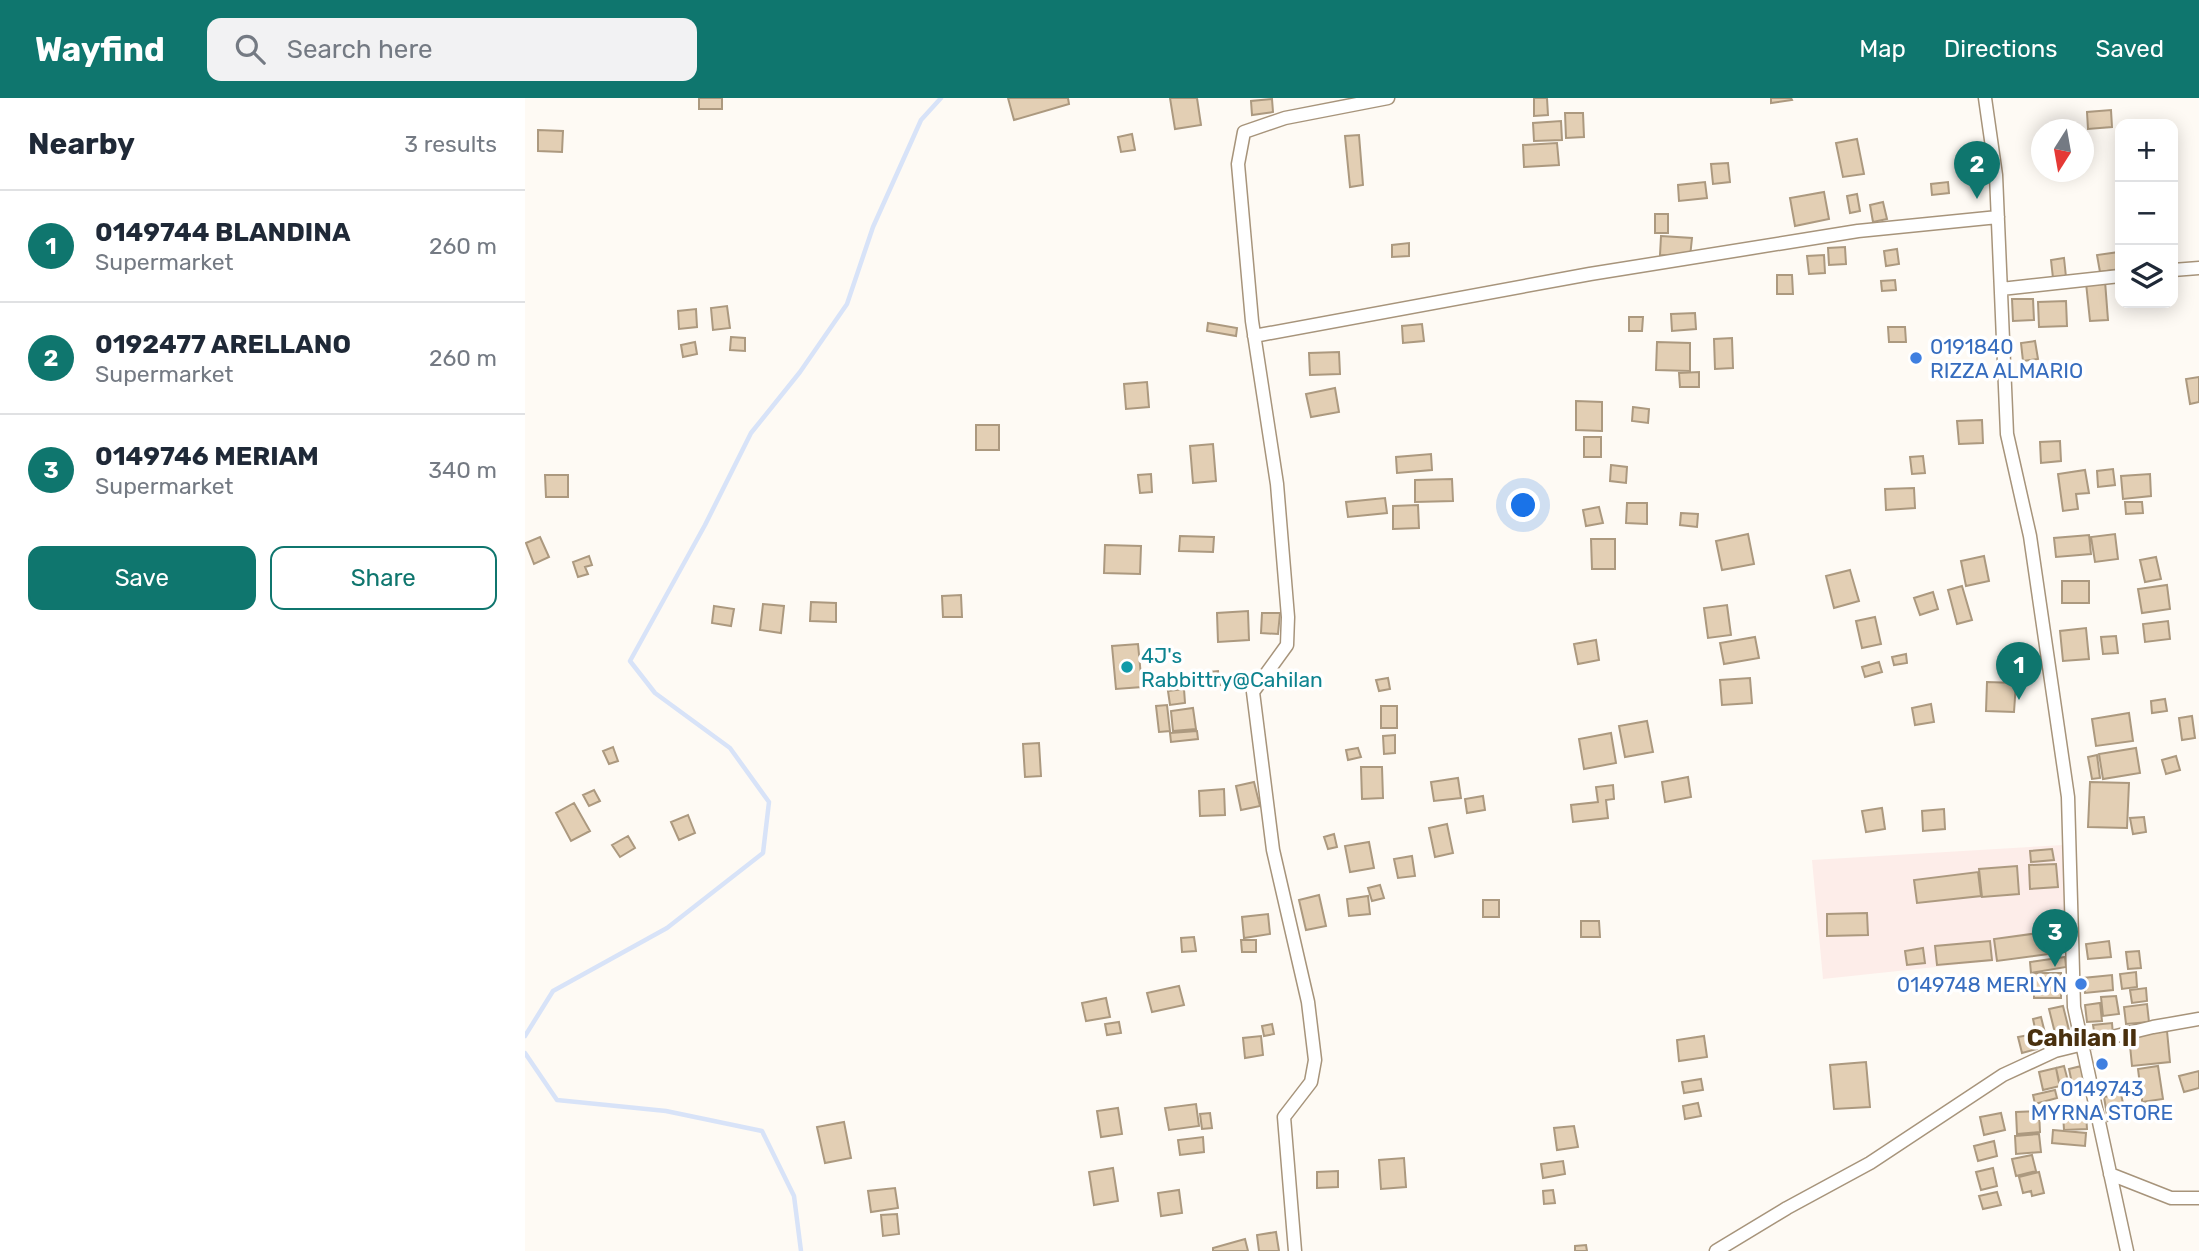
<!DOCTYPE html>
<meta charset="utf-8">
<style>
:root{--surface:#fff;--page:#f2f2f3;--text:#1f2937;--muted:#747a83;--line:#e0e1e3;--accent:#0f766e}
body{margin:0;font-family:Rubik,sans-serif;background:var(--page);color:var(--text)}
.controls{position:absolute;right:21px;top:21px;display:grid;overflow:hidden;border-radius:14px;box-shadow:0 4px 18px #0003}
.controls button{width:63px;height:63px;display:grid;place-items:center;padding:0;border:0;border-bottom:2px solid var(--line);background:var(--surface);color:var(--text);font:35px sans-serif}
.compass{position:absolute;left:1506px;top:21px;width:63px;height:63px;border-radius:50%;background:var(--surface);box-shadow:0 4px 18px #0003;rotate:191deg}
.you{position:absolute;left:999px;top:408px;width:24px;height:24px;margin:-18px;border:5px solid #fff;border-radius:50%;background:#1a73e8;box-shadow:0 0 0 10px #1a73e833}
.badge{display:grid;place-items:center;width:46px;height:46px;border-radius:50%;background:var(--accent);color:#fff;font-size:23px;font-weight:700}
.pin{position:absolute;translate:-50% -58px;filter:drop-shadow(0 2px 4px #0008)}
.pin::after{content:'';position:absolute;top:37px;width:24px;height:21px;background:inherit;clip-path:polygon(0 0,100% 0,50% 100%)}
.list{margin:0;padding:0;list-style:none}
h2{display:flex;justify-content:space-between;align-items:center;height:91px;margin:0;padding:0 28px;font-size:30px}
h2 small{font-size:23px;font-weight:400;color:var(--muted)}
.list li{display:grid;grid-template-columns:46px 1fr auto;gap:21px;align-items:center;box-sizing:border-box;height:112px;padding:0 28px;border-top:2px solid var(--line)}
.list b{display:block;font-size:26px;white-space:nowrap}
.list p{margin:0;font-size:23px;white-space:nowrap;color:var(--muted)}
.list em{font-size:23px;font-style:normal;color:var(--muted)}
.actions{display:flex;gap:14px;padding:21px 28px}
.actions a{flex:1;padding:16px 0;border:2px solid var(--accent);border-radius:14px;text-align:center;font-size:24px;color:var(--accent)}
.actions .main{background:var(--accent);color:#fff}
.icon{flex:none;width:38px;height:38px;fill:none;stroke:currentColor;stroke-width:2;stroke-linecap:round;stroke-linejoin:round}
.map{position:relative;flex:none;width:1674px;height:1153px;overflow:hidden}
header{display:flex;align-items:center;gap:42px;box-sizing:border-box;height:98px;padding:0 35px;background:var(--accent);color:#fff}
header strong{font-size:33px}
nav{display:flex;gap:38px;margin-inline-start:auto;font-size:24px}
.search{width:490px;height:63px;background:var(--page);display:flex;align-items:center;gap:18px;box-sizing:border-box;padding:0 24px;border-radius:14px;color:var(--muted);font-size:26px}
main{display:flex}
aside{flex:1;background:var(--surface)}
.map>svg:first-child{display:block}
.education{fill:#fdede9}
.lines{fill:none;stroke-linecap:round;stroke-linejoin:round}
.stream{stroke:#d8e3f8;stroke-width:4.5}
.building{fill:#e3cfb4;stroke:#ac997f;stroke-width:2}
.street-casing{stroke:#a7947b;stroke-width:15}
.street{stroke:#fff;stroke-width:12}
.shop-dot{fill:#3f7fe0;stroke:#fff;stroke-width:2.5}
.culture-dot{fill:#0f9aa8;stroke:#fff;stroke-width:2.5}
.labels{text-anchor:middle;dominant-baseline:central;stroke-width:7;stroke-linejoin:round;paint-order:stroke}
.shop-label{font-size:21px;fill:#366cbe;stroke:#fff;text-anchor:start}
.culture-label{font-size:21px;fill:#0d838f;stroke:#fff;text-anchor:start}
.quarter-label{font-size:24px;font-weight:bold;fill:#49300e;stroke:#fff}
</style>
<header>
<strong>Wayfind</strong>
<div class="search"><svg class="icon" aria-label="search" viewBox="0 0 24 24"><circle cx="10" cy="10" r="6"/><path d="M15 15l6 6"/></svg>Search here</div>
<nav><a>Map</a><a>Directions</a><a>Saved</a></nav>
</header>
<main>
<aside>
<h2>Nearby<small>3 results</small></h2>
<ul class="list">
<li><span class="badge">1</span><div><b>0149744 BLANDINA</b><p>Supermarket</p></div><em>260 m</em></li>
<li><span class="badge">2</span><div><b>0192477 ARELLANO</b><p>Supermarket</p></div><em>260 m</em></li>
<li><span class="badge">3</span><div><b>0149746 MERIAM</b><p>Supermarket</p></div><em>340 m</em></li>
</ul>
<div class="actions"><a class="main">Save</a><a>Share</a></div>
</aside>
<div class="map">
<svg width="1674" height="1153" viewBox="0 0 1674 1153">
<rect width="100%" height="100%" fill="#fefaf4"/>
<path class="education" d="M1538,747L1542,855L1298,881L1287,762Z"/>
<g class="lines">
<path class="stream" d="M0,938L28,893L142,830L238,755L244,704L205,650L130,595L105,563L180,427L226,335L275,274L322,206L348,129L396,22L416,0
M0,955L32,1002L141,1013L237,1033L269,1098L276,1153"/>
</g>
<path class="building" d="M174,0H197V11H174Z
M483,0H543L544,6L489,22Z
M645,0H672L676,27L650,31Z
M1009,0H1022L1023,17L1009,18Z
M1246,0H1266L1267,2L1246,5Z
M747,1L748,14L727,17L726,3Z
M1586,12L1587,29L1563,31L1562,14Z
M1040,15H1058L1059,39L1041,40Z
M1036,23L1037,42L1009,43L1008,25Z
M13,32L38,33L37,54L13,53Z
M607,36L610,52L596,54L593,39Z
M834,37L838,87L825,89L820,38Z
M1332,41L1339,76L1318,79L1311,45Z
M1032,45L1034,67L999,69L998,47Z
M1203,65L1205,84L1188,86L1186,66Z
M1180,84L1182,100L1154,103L1153,87Z
M1423,84L1424,95L1407,97L1406,86Z
M1299,94L1304,121L1270,128L1265,100Z
M1332,96L1335,113L1325,115L1322,98Z
M1358,104L1362,121L1348,124L1345,107Z
M1130,116H1143V135H1130Z
M1136,138L1167,140L1165,159L1135,157Z
M884,145V158L867,159V147Z
M1320,149L1321,166L1304,167L1303,150Z
M1372,151L1374,166L1361,168L1359,153Z
M1594,154L1595,171L1575,174L1572,157Z
M1299,157L1300,175L1284,176L1282,158Z
M1539,160L1541,179L1528,180L1526,162Z
M1252,177H1267L1268,196H1252Z
M1370,182L1371,192L1357,193L1356,183Z
M1580,183L1583,222L1565,223L1561,185Z
M1487,201H1508L1509,222L1488,223Z
M1541,203L1542,228L1514,229L1513,204Z
M202,208L205,230L188,232L186,210Z
M171,211L172,229L154,231L153,213Z
M1170,215L1171,231L1147,233L1146,216Z
M1104,219H1118L1117,233H1104Z
M683,225L712,230L711,238L682,233Z
M897,226L899,243L878,245L877,228Z
M1363,229H1380L1381,244H1364Z
M206,239L220,240V253L205,252Z
M1207,240L1208,270L1190,271L1189,241Z
M1510,243L1513,261L1498,263L1496,245Z
M170,244L172,256L158,259L156,247Z
M1132,244L1165,245V273L1131,272Z
M814,254L815,276L785,277L784,255Z
M1174,274V289H1155L1154,275Z
M1674,279V304L1665,306L1661,281Z
M622,284L624,309L601,311L599,286Z
M810,290L814,314L786,319L781,296Z
M1051,303L1077,304V333L1051,332Z
M1108,309L1124,311L1123,325L1107,323Z
M1457,322L1458,345L1434,346L1432,323Z
M451,327H474V352H451Z
M1059,339H1076V359H1059Z
M1535,343L1536,363L1516,365L1515,344Z
M688,346L691,383L668,385L665,348Z
M906,356L907,372L872,375L871,359Z
M1398,358L1400,375L1387,376L1385,359Z
M1086,367L1102,369L1101,385L1085,383Z
M1588,371L1590,387L1573,389L1572,373Z
M1560,372L1564,395L1551,396L1553,411L1538,413L1533,376Z
M626,376L627,394L615,395L613,377Z
M1625,376L1626,398L1598,401L1596,378Z
M20,377H43V399H21Z
M927,381L928,403L890,404V382Z
M1389,390L1390,410L1361,412L1360,391Z
M860,400L862,415L823,419L821,404Z
M1600,404H1617L1618,415L1601,416Z
M1102,405H1122V426L1101,425Z
M893,407L894,430L868,431V408Z
M1074,409L1078,425L1061,428L1058,412Z
M1156,415L1173,416L1172,429L1155,427Z
M1223,436L1229,466L1197,472L1191,443Z
M1590,436L1593,461L1570,464L1566,439Z
M1564,437L1566,456L1531,459L1529,440Z
M655,438L689,439L688,454L654,453Z
M15,439L24,459L9,466L1,445Z
M1066,441H1090V471H1067Z
M580,447L616,448L615,476L579,475Z
M64,458L67,467L60,469L63,476L53,479L48,464Z
M1459,458L1464,483L1441,488L1436,463Z
M1631,459L1636,481L1620,484L1615,462Z
M1325,472L1334,503L1309,510L1301,478Z
M1537,483H1564V505H1537Z
M1642,487L1645,511L1617,515L1613,491Z
M1437,488L1447,522L1432,526L1423,492Z
M1408,494L1413,511L1395,517L1389,500Z
M436,497L437,519H418L417,498Z
M286,504L311,505V524L285,523Z
M238,506L259,508L256,535L235,532Z
M1202,507L1206,537L1183,540L1179,510Z
M189,508L209,511L206,528L187,525Z
M723,513L724,542L693,544L692,515Z
M737,515H755L753,536L736,535Z
M1350,519L1356,546L1337,550L1331,523Z
M1643,523L1645,541L1620,544L1618,526Z
M1561,530L1564,561L1538,563L1535,533Z
M1591,538L1593,555L1578,556L1576,539Z
M1230,539L1234,560L1199,566L1195,545Z
M1071,542L1074,562L1053,566L1049,546Z
M613,546L617,589L591,591L587,548Z
M1381,556L1382,565L1369,567L1367,559Z
M1503,558L1504,575L1479,576V560Z
M1354,564L1357,574L1340,579L1337,569Z
M693,573L695,587L675,589L674,575Z
M863,580L865,591L854,593L851,582Z
M1225,580L1227,605L1197,607L1195,582Z
M1462,584L1491,585L1489,614L1461,613Z
M659,591L660,605L645,607L643,593Z
M1640,601L1642,613L1627,615L1626,603Z
M1406,606L1409,624L1390,627L1387,610Z
M642,607L645,633L634,634L631,608Z
M856,608H872V630H856Z
M668,610L671,631L648,633L646,613Z
M1604,615L1608,643L1571,648L1567,621Z
M1667,618L1670,640L1657,642L1654,620Z
M1122,623L1128,654L1100,659L1094,628Z
M672,633L673,641L646,644L645,635Z
M1086,635L1091,665L1059,671L1054,641Z
M870,637V655L859,656L858,638Z
M514,645L516,678L500,679L498,646Z
M88,649L93,663L84,666L78,653Z
M833,650L836,659L823,662L821,652Z
M1611,650L1615,675L1578,681L1574,656Z
M1572,657L1575,680L1567,681L1563,659Z
M1651,658L1655,672L1641,676L1637,662Z
M836,669H857L858,700L837,701Z
M1163,679L1166,699L1140,704L1137,684Z
M933,680L936,700L909,703L906,684Z
M729,684L735,708L716,712L711,688Z
M1565,684L1604,685L1602,730L1563,729Z
M1088,687L1089,701L1081,702L1083,720L1048,724L1046,707L1073,704L1071,689Z
M699,691L700,717L675,718L674,693Z
M69,692L75,703L64,708L58,697Z
M958,698L960,712L942,715L940,701Z
M49,705L65,733L46,743L31,715Z
M1357,710L1360,731L1341,734L1337,713Z
M1419,711L1420,731L1398,733L1397,713Z
M163,717L170,735L154,742L146,724Z
M1619,719L1621,734L1608,736L1605,720Z
M922,726L928,755L910,759L904,730Z
M809,736L812,749L803,751L799,739Z
M103,738L110,750L95,759L87,747Z
M844,744L849,770L825,774L820,748Z
M1527,751L1529,762L1506,764L1505,753Z
M887,758L890,778L873,780L869,761Z
M1531,766L1533,789L1505,791L1504,767Z
M1492,768L1494,796L1457,799L1454,771Z
M1453,774L1456,798L1392,805L1389,782Z
M855,787L859,800L847,803L843,790Z
M794,797L801,828L781,832L774,802Z
M843,798L845,816L824,818L822,801Z
M958,802H974V819H958Z
M1342,815L1343,837L1302,838V816Z
M743,816L745,836L719,840L717,819Z
M1056,823H1074L1075,839H1056Z
M1536,832L1539,854L1472,863L1469,841Z
M669,839L671,853L657,854L656,840Z
M716,842H731V854H717Z
M1465,843L1467,862L1412,867L1410,848Z
M1584,843L1586,859L1563,861L1561,846Z
M1398,850L1400,865L1382,867L1380,853Z
M1614,853L1616,870L1603,871L1601,854Z
M1540,859L1541,869L1506,875L1505,864Z
M1611,874L1612,889L1597,891L1595,876Z
M1509,875H1536V900H1509Z
M1587,877L1588,892L1560,895L1558,880Z
M654,888L659,907L627,914L622,895Z
M1621,890L1622,903L1607,905L1605,892Z
M1591,898L1594,916L1578,918L1576,899Z
M581,900L585,919L561,923L557,905Z
M1575,905L1577,923L1562,924L1560,907Z
M1622,906L1624,924L1601,926L1599,909Z
M1538,908L1544,932L1530,935L1524,911Z
M1516,919L1522,943L1513,945L1508,921Z
M594,924L596,935L582,937L580,926Z
M1587,925L1588,937L1570,939L1568,927Z
M747,926L749,936L739,938L737,928Z
M1642,933L1645,964L1607,968L1604,937Z
M1509,936L1512,951L1497,955L1493,939Z
M736,938L738,957L720,960L718,940Z
M1179,938L1182,959L1154,963L1152,942Z
M1341,964L1345,1009L1309,1011L1305,967Z
M1539,968L1543,983L1534,985L1531,970Z
M1556,968L1560,987L1548,990L1544,971Z
M1633,968L1638,1001L1617,1004V999L1609,1000L1608,988L1615,987L1613,971Z
M1531,970L1535,988L1518,992L1514,974Z
M1674,973V990L1659,994L1654,978Z
M1176,981L1178,992L1159,995L1157,984Z
M1546,985L1547,992L1537,994L1535,988Z
M1530,992L1532,1000L1510,1006L1508,997Z
M1596,996L1601,1019L1583,1023L1579,999Z
M1173,1005L1176,1018L1160,1021L1158,1008Z
M671,1006L674,1028L644,1032L640,1010Z
M593,1010L597,1036L576,1039L572,1013Z
M1514,1013L1515,1034L1492,1036L1491,1014Z
M685,1015L687,1030L677,1031L675,1016Z
M1476,1015L1480,1032L1459,1037L1455,1019Z
M1538,1015H1561L1562,1031L1539,1032Z
M319,1024L326,1060L300,1065L292,1029Z
M1049,1028L1053,1049L1032,1052L1029,1030Z
M1528,1032L1561,1035L1560,1048L1527,1045Z
M1514,1036L1516,1054L1491,1056L1490,1038Z
M678,1039L679,1054L655,1057L653,1042Z
M1469,1043L1472,1058L1453,1063L1449,1048Z
M1507,1057L1511,1073L1491,1078L1487,1061Z
M879,1060L881,1089L856,1091L854,1062Z
M1038,1063L1040,1076L1018,1080L1016,1066Z
M588,1070L593,1103L569,1107L564,1074Z
M1468,1070L1472,1088L1456,1092L1451,1074Z
M813,1073V1089L792,1090V1074Z
M1514,1074L1519,1095L1507,1098L1506,1093L1498,1095L1494,1079Z
M370,1090L373,1110L346,1114L343,1093Z
M654,1092L657,1115L636,1118L633,1095Z
M1028,1092L1030,1105L1019,1106L1018,1093Z
M1472,1094L1476,1107L1458,1111L1454,1098Z
M372,1116L374,1136L358,1138L356,1117Z
M751,1134L754,1153H734L732,1137Z
M720,1141L723,1153H688V1150Z
M1061,1147L1062,1153H1050V1148Z"/>
<g class="lines">
<g class="street-casing">
<path id="street" d="M1460,0L1471,77L1482,336L1505,438L1543,699L1549,909L1602,1153
M1648,172L1674,170
M1476,191L1595,178
M729,238L1065,176L1333,133L1473,119
M1585,1076L1646,1100H1674
M770,1153L759,1019L786,984L790,962L783,904L748,752L728,594L762,547L763,519L752,386L727,223L713,66L719,34L760,20L863,0
M1191,1153L1262,1110L1345,1065L1478,977L1530,953L1628,929L1674,921"/>
</g>
<use href="#street" class="street"/>
</g>
<g class="shop-dot">
<circle cx="1391" cy="260" r="7"/>
<circle cx="1556" cy="886" r="7"/>
<circle cx="1577" cy="966" r="7"/>
</g>
<circle class="culture-dot" cx="602" cy="569" r="7"/>
<g class="labels">
<g class="shop-label">
<text x="1405" y="248">0191840<tspan x="1405" dy="24">RIZZA ALMARIO</tspan></text>
<text x="1542" y="886" text-anchor="end">0149748 MERLYN</text>
<text x="1577" y="990" text-anchor="middle">0149743<tspan x="1577" dy="24">MYRNA STORE</tspan></text>
</g>
<g class="culture-label">
<text x="616" y="557">4J's<tspan x="616" dy="24">Rabbittry@Cahilan</tspan></text>
</g>
<g class="quarter-label">
<text x="1557" y="940">Cahilan II</text>
</g>
</g>
</svg>
<div class="controls">
<button>+</button>
<button>−</button>
<button><svg class="icon" aria-label="layers" viewBox="0 0 24 24"><path d="M12 4l9 5-9 5-9-5zM3 14l9 5 9-5"/></svg></button>
</div>
<svg class="compass" viewBox="-18 -18 36 36"><path d="M0-13l5 13h-10z" fill="#e53935"/><path d="M0 13l5-13h-10z" fill="#747a83"/></svg>
<div class="you"></div>
<div class="pin badge" style="left:1494px;top:602px">1</div>
<div class="pin badge" style="left:1452px;top:101px">2</div>
<div class="pin badge" style="left:1530px;top:869px">3</div>
</div>
</main>
